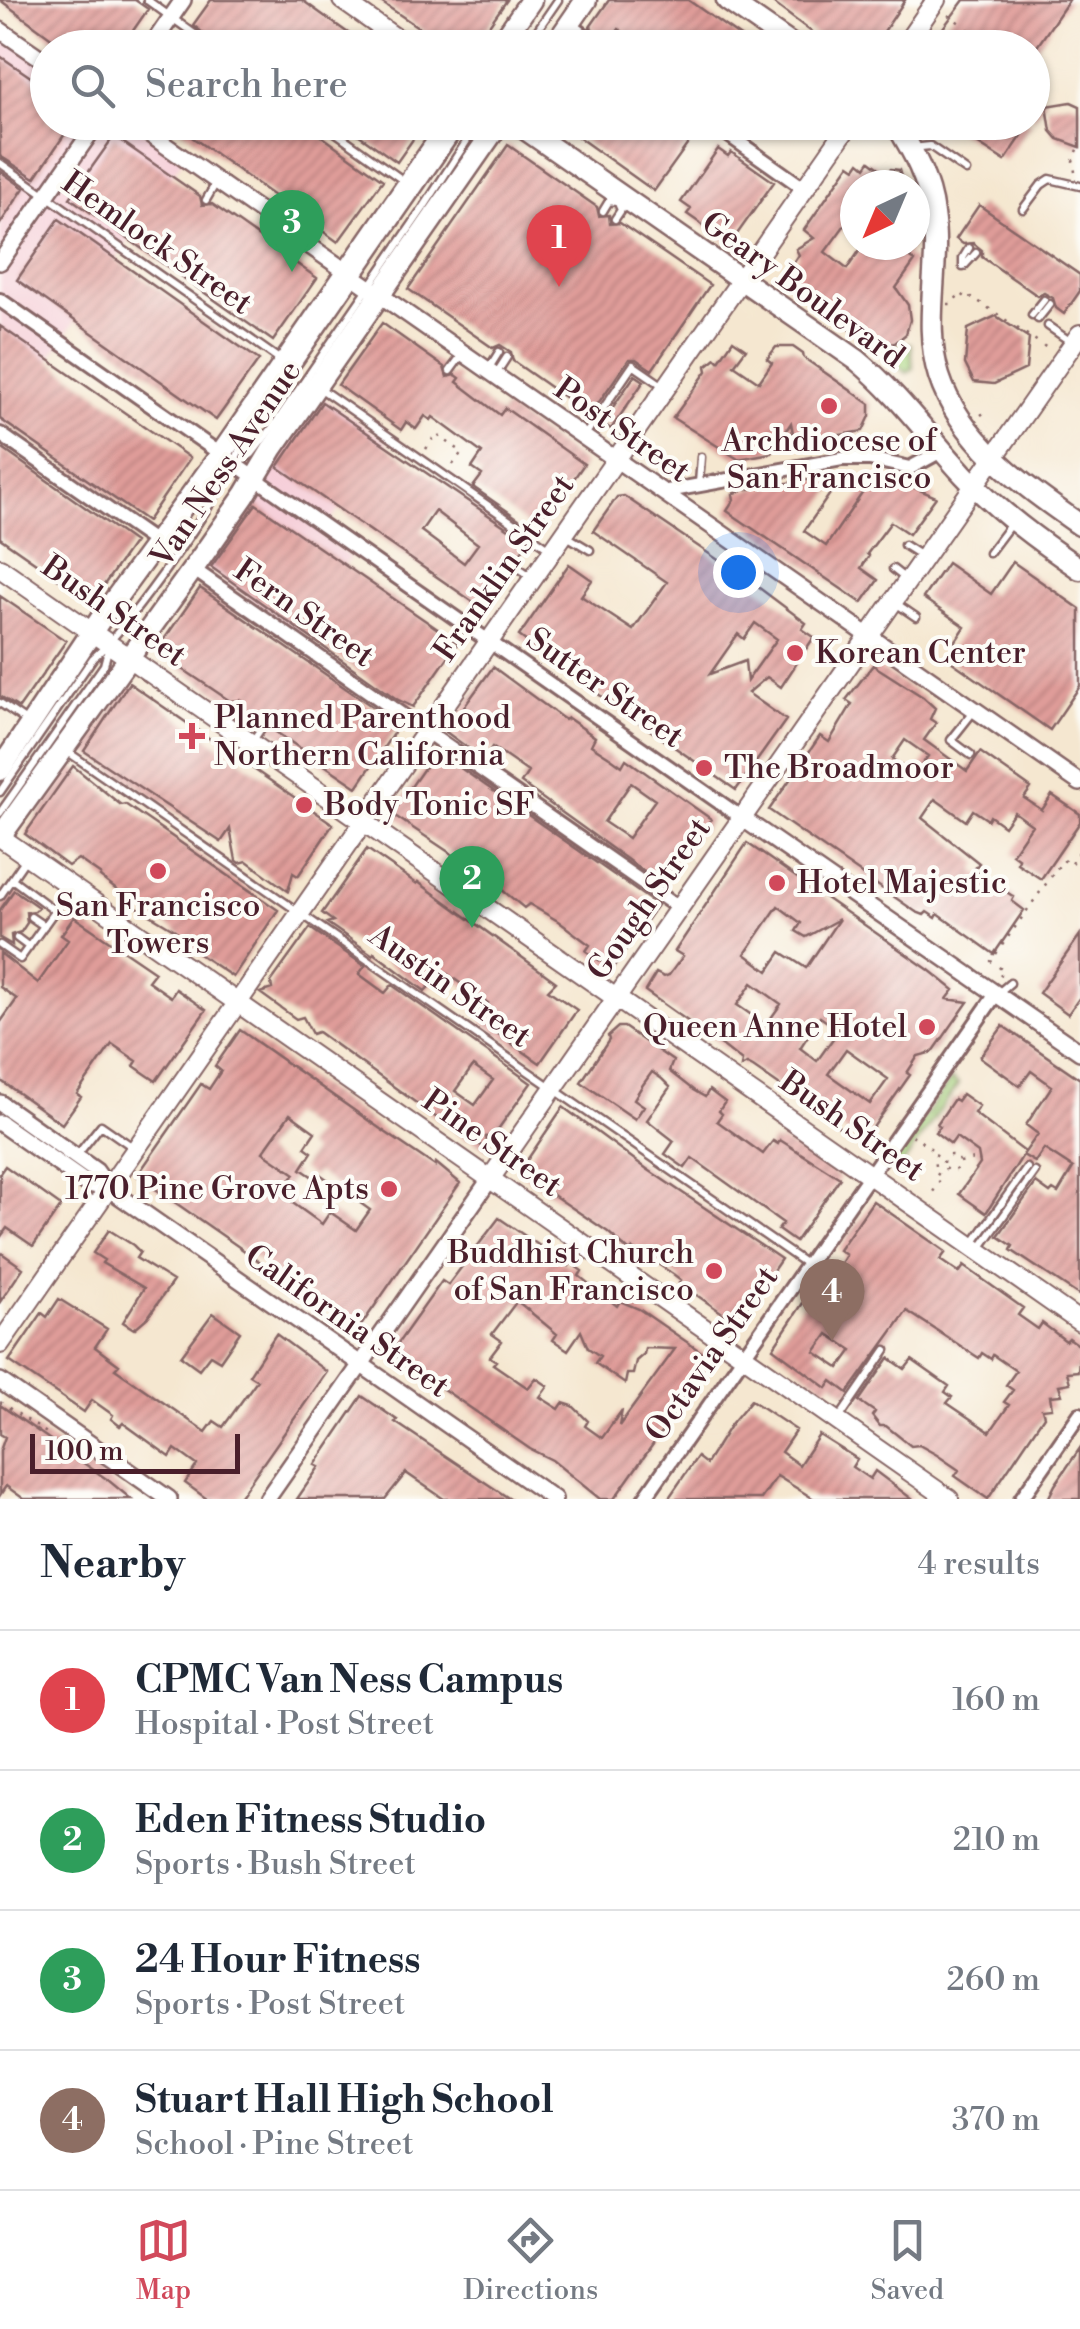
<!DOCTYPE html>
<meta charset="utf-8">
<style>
:root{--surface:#fff;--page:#f2f2f3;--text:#1f2937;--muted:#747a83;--line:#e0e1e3;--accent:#d1495b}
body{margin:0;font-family:"Libre Bodoni",serif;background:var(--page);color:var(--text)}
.compass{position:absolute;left:840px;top:170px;width:90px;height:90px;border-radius:50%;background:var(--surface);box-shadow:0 2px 8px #0004;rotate:224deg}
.scale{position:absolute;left:30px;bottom:25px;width:210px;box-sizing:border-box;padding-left:10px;border:5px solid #4a1f2b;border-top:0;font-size:28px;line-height:35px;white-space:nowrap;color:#4a1f2b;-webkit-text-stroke:8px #fdfcf7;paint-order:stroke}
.you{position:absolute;left:738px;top:572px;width:35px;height:35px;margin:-25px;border:8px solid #fff;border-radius:50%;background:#1a73e8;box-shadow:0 0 0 15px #1a73e833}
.badge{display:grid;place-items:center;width:65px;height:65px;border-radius:50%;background:var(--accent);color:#fff;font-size:32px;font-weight:700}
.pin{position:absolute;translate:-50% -82px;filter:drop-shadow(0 2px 5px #0008)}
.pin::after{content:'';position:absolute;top:52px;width:35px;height:30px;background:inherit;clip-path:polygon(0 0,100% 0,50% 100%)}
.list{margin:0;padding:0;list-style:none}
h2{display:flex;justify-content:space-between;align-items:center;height:130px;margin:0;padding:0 40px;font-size:42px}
h2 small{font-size:32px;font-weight:400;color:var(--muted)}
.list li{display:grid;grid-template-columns:65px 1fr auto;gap:30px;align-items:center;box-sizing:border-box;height:140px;padding:0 40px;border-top:2px solid var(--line)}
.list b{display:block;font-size:38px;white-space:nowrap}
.list p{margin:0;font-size:32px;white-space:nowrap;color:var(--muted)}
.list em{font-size:32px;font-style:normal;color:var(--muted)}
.icon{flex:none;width:55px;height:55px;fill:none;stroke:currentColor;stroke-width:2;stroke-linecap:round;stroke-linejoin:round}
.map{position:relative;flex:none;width:1080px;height:1499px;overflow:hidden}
.search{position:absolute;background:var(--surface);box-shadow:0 2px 8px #0004;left:30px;right:30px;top:30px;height:110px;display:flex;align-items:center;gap:25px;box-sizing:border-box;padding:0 35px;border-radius:55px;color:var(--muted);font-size:38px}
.sheet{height:690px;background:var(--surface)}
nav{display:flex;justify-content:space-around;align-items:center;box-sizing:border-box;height:140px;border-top:2px solid var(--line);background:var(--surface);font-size:28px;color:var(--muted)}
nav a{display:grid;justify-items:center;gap:5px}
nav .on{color:var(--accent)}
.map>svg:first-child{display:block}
.built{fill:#f6cfd9}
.park{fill:url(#park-crowns);stroke:#7b7b57;stroke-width:2.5}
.building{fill:url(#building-hatch);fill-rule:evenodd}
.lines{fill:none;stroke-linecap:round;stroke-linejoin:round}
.service-casing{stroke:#866565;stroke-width:11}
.minor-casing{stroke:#866565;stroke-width:18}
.tertiary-casing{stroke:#866565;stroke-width:20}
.secondary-casing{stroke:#866565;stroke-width:22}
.primary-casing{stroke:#866565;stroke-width:25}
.trunk-casing{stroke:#866565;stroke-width:25}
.path{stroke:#866565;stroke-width:2.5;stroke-dasharray:2.5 8;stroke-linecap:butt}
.service{stroke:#fff;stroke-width:6}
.minor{stroke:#fff;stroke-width:12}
.tertiary{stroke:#fff;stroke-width:15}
.secondary{stroke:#fff;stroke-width:18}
.primary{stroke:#fff;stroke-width:20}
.trunk{stroke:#fff;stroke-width:20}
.poi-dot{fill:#d1495b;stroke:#fdfcf7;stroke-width:4}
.labels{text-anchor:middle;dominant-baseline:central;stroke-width:8;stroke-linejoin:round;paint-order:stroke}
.street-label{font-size:32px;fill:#4a1f2b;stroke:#fdfcf7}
.poi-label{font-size:32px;fill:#4a1f2b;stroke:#fdfcf7;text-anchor:start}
</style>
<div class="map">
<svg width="1080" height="1499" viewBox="0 0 1080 1499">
<defs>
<pattern id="park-crowns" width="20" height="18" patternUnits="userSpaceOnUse" patternTransform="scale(2.5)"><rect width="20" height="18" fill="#acd783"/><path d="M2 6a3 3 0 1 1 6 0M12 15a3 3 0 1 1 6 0" fill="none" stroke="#96b871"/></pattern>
<pattern id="building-hatch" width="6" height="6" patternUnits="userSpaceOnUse" patternTransform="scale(2.5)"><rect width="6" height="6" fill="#e09d9a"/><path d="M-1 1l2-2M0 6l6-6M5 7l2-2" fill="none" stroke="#b87f7e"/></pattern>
</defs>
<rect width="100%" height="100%" fill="#fdfcf7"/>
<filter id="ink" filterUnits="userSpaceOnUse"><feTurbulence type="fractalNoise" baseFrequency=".01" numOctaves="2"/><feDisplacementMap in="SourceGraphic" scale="20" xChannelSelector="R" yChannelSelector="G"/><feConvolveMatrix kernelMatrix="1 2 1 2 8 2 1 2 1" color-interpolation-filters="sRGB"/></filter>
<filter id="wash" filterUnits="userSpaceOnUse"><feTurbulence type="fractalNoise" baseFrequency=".0048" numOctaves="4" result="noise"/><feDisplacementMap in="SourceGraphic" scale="40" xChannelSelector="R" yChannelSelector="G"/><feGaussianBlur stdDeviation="2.25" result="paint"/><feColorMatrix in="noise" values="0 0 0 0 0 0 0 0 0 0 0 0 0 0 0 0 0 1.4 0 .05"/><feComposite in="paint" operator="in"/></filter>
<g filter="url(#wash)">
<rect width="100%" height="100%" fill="#f5e7d0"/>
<path class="built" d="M0,30L47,63L48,122L132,123L184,158L0,434Z
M321,396L388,442L321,535L350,557L299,635L203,566Z"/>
<path class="park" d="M911,344L913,369L907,373L887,356L895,345Z
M951,1079L958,1084L900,1168L892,1163Z"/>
<g id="blocks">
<path class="building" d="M0,0H135L148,9L121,48H65Z
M211,0H302L369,48H221L193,25Z
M378,0H507L473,48H449Z
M609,0H688L756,48H645L619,29L610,42L590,27Z
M769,0H905L873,48H833Z
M964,0H1069L1036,48H928Z
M0,56L48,89V122H73L35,178L0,156Z
M1032,91L1046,100L1032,120Z
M1071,102L1080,106V147L1058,139L1051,131L1047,106Z
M171,122H302L383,180L338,242Z
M341,122H425L397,162Z
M557,122H695L700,127L654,191Z
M944,122H1031L1005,161Z
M114,136L200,196L202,205L212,204L317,278L273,341L70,198Z
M508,145L597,207L599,216L609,215L610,224L620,223L710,285L652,370L636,359H629L590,415L513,361L511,352L500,345L493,348L408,289Z
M718,149L728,156L731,152L774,182L730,244L687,214L691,209L681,202Z
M870,161L886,173L891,169L899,170L902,181L899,185H855V211L825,252L847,269L862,247L913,245L906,255L915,261L896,288L908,305L910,320L906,334L895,343L880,346L866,341L809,300L813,294L784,277L799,255L796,249L814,238L804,230L850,164L856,168L860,162L866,167Z
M0,171L24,188L0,224Z
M979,205L1080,275V291L1064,314L1056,308L1053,298L1044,293L1038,296L982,257V250L973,243L963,244L956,239Z
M59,219L259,360L216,420L17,280Z
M996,316L1029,338L1026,369L994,384L974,382L965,364L968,329Z
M382,323L444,367L447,377L456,375L460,378L457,382L500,415L505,408L584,464L540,528L536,531L473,487L482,475L472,468L482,453L433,417L431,420L425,416L416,429L406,422L401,430L338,385Z
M0,326L190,458L147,521L0,419Z
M733,340L746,349L734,365L759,382L772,363L767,359L776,347H793L803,354L804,358L870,404V416L863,431L795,443L791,423L771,453L738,459L673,418L707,371L706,366L716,358L719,361Z
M635,375L644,381L611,429L602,423Z
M322,402L528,542L517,558L508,559L509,570L482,608L278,467ZM435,511L478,544L464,563L421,531Z
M0,447L134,542L92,602L0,538Z
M874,476L899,481L936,497L909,534L891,522L867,554L869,556L861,568L878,580L862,603L727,511L734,500L733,494L742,490L821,478L833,487L832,491L804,531L826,546Z
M624,496L758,587L806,623L802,629L814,637L781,687L767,677L748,693L786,720L736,790L591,689L595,684L583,675L584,669L573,661L556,663L519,636L569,564L592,580L581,596L633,630L667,582L593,531L617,497ZM755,623L777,639L747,681L745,661L710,674L738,634L744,639Z
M256,504L458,643L413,707L398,700L211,567Z
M1013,562L1080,609V686L1050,730L945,657L965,627L923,598L947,563L991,594Z
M200,588L399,725L357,787L270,728L269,719L258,720L242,709L241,700L230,701L156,651Z
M0,596L66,641L19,708L0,696Z
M873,665L923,697L935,708L930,719L936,723L924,740L967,771L980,752L1031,788L1024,798L1042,810L1052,795L1080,814V822L1041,879L1017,863L1019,859L1012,854L1032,825L1014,812L1004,826L990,816L988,820L973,810L966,821L935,799L922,818L979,863L974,870L1014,897L1012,901L1024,910L994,954L938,914L936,918L927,912L924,915L916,912L769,810L820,736L829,742L852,704L846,700ZM905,740L928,756L915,775L892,759Z
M493,667L565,720L568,718L595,737L591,745L611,758L622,766L626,759L711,819L702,832L698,830L671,869L674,871L664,886L521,783L528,772L492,747L483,759L446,732ZM631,783L655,800L628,838L604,822Z
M129,683L333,824L298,876L293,873L288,891L247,861L240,863L236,860L230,829L221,842L84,751Z
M436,751L657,905L612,969L586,951L590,945L558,921L529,904L524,908L489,879L392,814Z
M73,766L121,805L125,804L278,910L233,977L193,950V944L175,930L124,899L117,893L118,891L100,877L101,875L78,859L68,866L25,834Z
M747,843L929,970L954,990L947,999L968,1002L933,1052L918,1056L907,1073L910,1075L862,1143L753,1067L747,1064L741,1067L742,1061L723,1046L645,991L656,973L664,977L669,975L683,956L675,951ZM778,906L801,923L796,931L806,937L839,919L806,968L781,952L768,971L745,954ZM752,983L781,1004L766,1025L737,1005ZM820,1017L839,1030L817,1061L800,1048ZM846,1049L888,1079L870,1104L828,1074Z
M367,849L417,884L418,882L556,982L548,990L577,1010L540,1063L481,1022L485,1016L480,1013L488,1003L443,971L425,991L374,953L373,955L327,923L333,921L322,913Z
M14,890L38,907L35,911L26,912L27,923L21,932L11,935L12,945L0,938V910Z
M74,917L155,972L148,981L171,997L176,989L206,1010L156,1081L134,1066L137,1061L112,1044L77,1094L81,1097L62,1124L0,1080V1023L17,999L0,987V953L38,983L68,940L61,935Z
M310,928L365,966L359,974L385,993L392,985L531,1083L496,1132L498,1136L486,1137L489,1151L470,1138L466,1139L318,1032L312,1034L303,1017L296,1019L260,993L272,989L271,982ZM473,1066L493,1080L475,1105L455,1091Z
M1080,935V997L1068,1014L1039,993Z
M1003,1026L1080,1079V1296L1011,1250L1013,1246L998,1236L1036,1183L1050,1193L1053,1190L1058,1193L1073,1168L1044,1149L1035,1162L1023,1155L1038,1134L1026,1125L1052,1086L1031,1071L1020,1086L980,1057Z
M618,1027H624L673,1061L669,1071L693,1090L705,1097L709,1090L725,1102L719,1111L722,1114L717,1121L763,1154L773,1141L778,1144L780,1140L840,1178L795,1242L778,1230L783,1223L692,1158L685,1168L665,1154L674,1141L647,1120L670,1087L662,1079L652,1072L642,1086L634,1099L644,1106L635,1119L581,1082L609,1040L608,1036Z
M240,1030L382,1130L435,1166L436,1163L460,1183L358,1330L137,1176L201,1084L209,1089L221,1071L215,1066ZM290,1114L315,1132L305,1147L312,1152L301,1169L313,1177L317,1172L370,1210L356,1230L330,1212L322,1224L280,1194L295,1174L263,1152Z
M962,1094L979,1106L974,1113L1025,1152L986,1213L959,1194L980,1164L978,1153L956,1137L951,1144L935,1132L940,1126L937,1124L954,1099L957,1101Z
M563,1107L647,1169L781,1259L737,1323L679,1283L681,1280L673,1274L641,1253L632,1249L630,1252L608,1232L519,1172Z
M5,1166L61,1206L33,1246L7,1228L0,1238V1173Z
M873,1201L946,1252L940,1260L959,1273L964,1266L1023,1308L1018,1315L1038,1329L1042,1323L1066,1341L1069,1338L1080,1346L1078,1371L1067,1372L1070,1383L1059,1385L1062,1395L1050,1396L1052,1408L1042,1409L1044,1416L988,1499L955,1476L959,1470L937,1455L919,1445L911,1446L886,1426H880L872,1416L875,1412L859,1401L889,1358L905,1369L912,1360L949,1386L945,1392L952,1397L947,1403L990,1432L1009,1405L1004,1402L1013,1390L1006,1385L1016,1371L993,1355L991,1359L982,1353L979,1358L907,1311L848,1393L832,1381L827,1388L773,1348L809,1294L820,1287L830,1295L843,1277L836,1272L846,1255L839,1250ZM828,1334L852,1350L839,1368L815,1352Z
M499,1218L569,1266L571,1263L582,1271L579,1276L617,1306L620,1301L639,1309L713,1360L614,1499H600L552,1460L530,1449L391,1353L442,1281L448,1285ZM517,1301L557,1334L553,1340L568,1350L581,1331L588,1348L600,1356L595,1363L625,1384L627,1374H633L636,1361L644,1354L645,1348L675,1349L619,1426L622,1410L602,1438L585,1426L588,1421L573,1406L563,1403L559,1409L540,1397L548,1386L536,1378L528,1388L493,1364L496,1361L490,1357L502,1341L492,1334Z
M109,1230L133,1245L140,1252L136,1258L173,1281L148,1317L134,1329L123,1322L144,1288L102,1263L104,1260L93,1253Z
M0,1252L23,1268L0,1302Z
M59,1299L107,1329L95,1347L119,1365L115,1369L206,1432L214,1421L223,1427L257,1380L249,1375L276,1334L327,1372L238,1499H207L185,1483L197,1465L175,1449L170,1457L123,1423L120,1426L111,1419L113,1415L92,1400L84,1412L9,1361L42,1313L47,1317Z
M213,1313L240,1332L220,1361L210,1355L199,1369L181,1356Z
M362,1396L397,1420L395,1422L510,1499H444L406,1473L385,1499H297L319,1467L315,1465Z
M751,1400L796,1430L781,1452L799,1465L819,1435L857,1459L852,1467L870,1479L875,1471L912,1499H814L777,1476L761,1499H668L697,1457L706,1464L731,1424Z
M0,1405L108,1480L131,1499H24L6,1486L0,1495V1451L5,1437L0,1434Z
M1080,1448V1499H1048L1055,1485Z"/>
</g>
</g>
<g filter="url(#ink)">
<use href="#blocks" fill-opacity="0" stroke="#866565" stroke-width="2.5"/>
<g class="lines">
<g class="service-casing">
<path id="service" d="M147,0L214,48
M525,48L558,0
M321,122L404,181
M734,138L745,122
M912,148L930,146L966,171
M0,163L279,359
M206,200L216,183
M1023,209L1041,185L1050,179L1080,186
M603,211L609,201L616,202
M615,219L621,210L618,203
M964,266L976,253
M963,267V258L969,248
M1032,315L1044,300
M1038,319L1050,304
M1048,326L1071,342
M489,368L499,352
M450,371L461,356
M496,374L507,357
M321,389L549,548
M585,435L633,365L665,387
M237,464L252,454L275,424L422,210L479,122
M699,483L701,457
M565,535L590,550
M904,545L923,557
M989,553L1010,525
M513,564L532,577
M893,569L907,580
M894,602L916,617
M0,703L26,721
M224,723L236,705
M252,742L264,724
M68,752L806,1264
M971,755L951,740L974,711
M0,792L93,658C125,633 230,484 241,446L465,122
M0,813L104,665L109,646
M12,879L55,911
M0,896L25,860
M31,917L44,926
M17,938L29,947
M0,945L20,959L71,888
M997,994L1010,983
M78,1154L101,1125L134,1148
M972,1245L1027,1168
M979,1250L1035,1172
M838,1420L886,1350"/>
</g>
<g class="minor-casing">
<path id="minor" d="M569,24L602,48
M710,122L805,189
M0,300L742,818
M0,434L155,542
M662,492L842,459H870L910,468L943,450
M193,569L679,908
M644,1499L996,994
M1021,1499L1080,1414"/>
</g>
<g class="tertiary-casing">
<path id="tertiary" d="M0,30L48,63
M150,48L183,0
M132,122L1080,783
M0,262L98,122
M742,818L1080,1052
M0,1103L96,1171L108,1188L554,1499
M0,1123L87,1184L108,1188
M0,1381L169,1499
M267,1499L490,1179"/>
</g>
<g class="secondary-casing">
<path id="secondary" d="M342,0L410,48
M903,48L936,0
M0,568L1080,1322
M0,837L949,1499
M490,1179L1080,334
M0,1344L851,122"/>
</g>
<g class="primary-casing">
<path id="primary" d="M727,0L796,48
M515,122L857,360C898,394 928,436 964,475C998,511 1039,541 1080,569
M895,122C913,151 929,180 933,214C941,268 922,322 939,376C960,442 1026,487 1080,525"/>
</g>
<g class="trunk-casing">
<path id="trunk" d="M498,48L531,0
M553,48L586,0
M0,770L102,617L221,454L451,122
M0,837L193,569L245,495L273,448L500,122"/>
</g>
<path class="path" d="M948,15L963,25
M968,29L984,40
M1075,172L1073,161L1080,145
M948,304H952L960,293L969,300L972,297L1009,322
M1017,328L1047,348
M981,415L985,412
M426,449L436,434L462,452L452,466
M1000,976L1004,971L991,961L1063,860L1070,865L1080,850
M912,1135L937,1153L934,1159L936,1173L942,1177L930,1197
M943 1163a8 8 0 1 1 16 0a8 8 0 1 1-16 0Z
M960,1162L979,1158
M0,1402L48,1434"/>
<use href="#service" class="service"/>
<use href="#minor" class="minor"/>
<use href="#tertiary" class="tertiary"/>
<use href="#secondary" class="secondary"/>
<use href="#primary" class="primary"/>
<use href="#trunk" class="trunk"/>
</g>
</g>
<g class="poi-dot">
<circle cx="829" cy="406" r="10"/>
<circle cx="795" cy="653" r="10"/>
<path d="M187 721h10v10h10v10h-10v10h-10v-10h-10v-10h10z"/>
<circle cx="704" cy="768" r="10"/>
<circle cx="304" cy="805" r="10"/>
<circle cx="158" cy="871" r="10"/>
<circle cx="777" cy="883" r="10"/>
<circle cx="927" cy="1027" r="10"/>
<circle cx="389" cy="1189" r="10"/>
<circle cx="714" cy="1271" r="10"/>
</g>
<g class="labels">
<g class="street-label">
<text transform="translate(157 243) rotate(35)">Hemlock Street</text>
<text transform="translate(803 290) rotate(36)">Geary Boulevard</text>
<text transform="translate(622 430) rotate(35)">Post Street</text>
<text transform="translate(226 464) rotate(-56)">Van Ness Avenue</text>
<text transform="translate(504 568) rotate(-55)">Franklin Street</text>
<text transform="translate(114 611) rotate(35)">Bush Street</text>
<text transform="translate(304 613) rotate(35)">Fern Street</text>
<text transform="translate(605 688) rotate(35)">Sutter Street</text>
<text transform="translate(649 899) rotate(-55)">Gough Street</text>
<text transform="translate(450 986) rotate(35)">Austin Street</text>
<text transform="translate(852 1126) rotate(35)">Bush Street</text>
<text transform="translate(492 1143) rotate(35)">Pine Street</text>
<text transform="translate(347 1321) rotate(35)">California Street</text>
<text transform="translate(712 1354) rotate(-55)">Octavia Street</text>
</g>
<g class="poi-label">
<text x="829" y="441" text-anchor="middle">Archdiocese of<tspan x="829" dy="37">San Francisco</tspan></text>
<text x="815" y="653">Korean Center</text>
<text x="214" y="718">Planned Parenthood<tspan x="214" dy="37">Northern California</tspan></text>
<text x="724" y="768">The Broadmoor</text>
<text x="324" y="805">Body Tonic SF</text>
<text x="797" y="883">Hotel Majestic</text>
<text x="158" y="906" text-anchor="middle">San Francisco<tspan x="158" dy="37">Towers</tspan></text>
<text x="907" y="1027" text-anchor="end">Queen Anne Hotel</text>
<text x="369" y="1189" text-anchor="end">1770 Pine Grove Apts</text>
<text x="694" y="1253" text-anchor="end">Buddhist Church<tspan x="694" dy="37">of San Francisco</tspan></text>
</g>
</g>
</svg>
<svg class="compass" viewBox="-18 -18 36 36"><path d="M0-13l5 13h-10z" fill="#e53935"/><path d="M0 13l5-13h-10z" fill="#747a83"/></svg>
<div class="scale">100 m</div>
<div class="you"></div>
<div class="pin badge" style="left:559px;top:287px;background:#e0444e">1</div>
<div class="pin badge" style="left:472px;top:928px;background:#2e9e5b">2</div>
<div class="pin badge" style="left:292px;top:272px;background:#2e9e5b">3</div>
<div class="pin badge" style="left:832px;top:1341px;background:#8d6e63">4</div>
<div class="search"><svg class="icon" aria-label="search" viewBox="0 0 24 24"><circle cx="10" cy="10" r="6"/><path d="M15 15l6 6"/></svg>Search here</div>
</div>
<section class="sheet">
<h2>Nearby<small>4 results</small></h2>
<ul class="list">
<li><span class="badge" style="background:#e0444e">1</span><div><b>CPMC Van Ness Campus</b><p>Hospital · Post Street</p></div><em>160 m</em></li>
<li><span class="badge" style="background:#2e9e5b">2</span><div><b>Eden Fitness Studio</b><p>Sports · Bush Street</p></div><em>210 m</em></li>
<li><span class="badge" style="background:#2e9e5b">3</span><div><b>24 Hour Fitness</b><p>Sports · Post Street</p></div><em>260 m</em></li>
<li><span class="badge" style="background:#8d6e63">4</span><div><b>Stuart Hall High School</b><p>School · Pine Street</p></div><em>370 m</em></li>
</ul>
</section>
<nav>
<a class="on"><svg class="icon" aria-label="map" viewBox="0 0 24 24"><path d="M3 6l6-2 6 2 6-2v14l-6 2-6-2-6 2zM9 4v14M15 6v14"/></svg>Map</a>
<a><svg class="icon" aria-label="directions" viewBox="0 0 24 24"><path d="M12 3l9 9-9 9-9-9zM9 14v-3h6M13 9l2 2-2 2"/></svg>Directions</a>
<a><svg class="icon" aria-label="saved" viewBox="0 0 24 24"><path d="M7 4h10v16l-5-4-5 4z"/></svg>Saved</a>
</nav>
